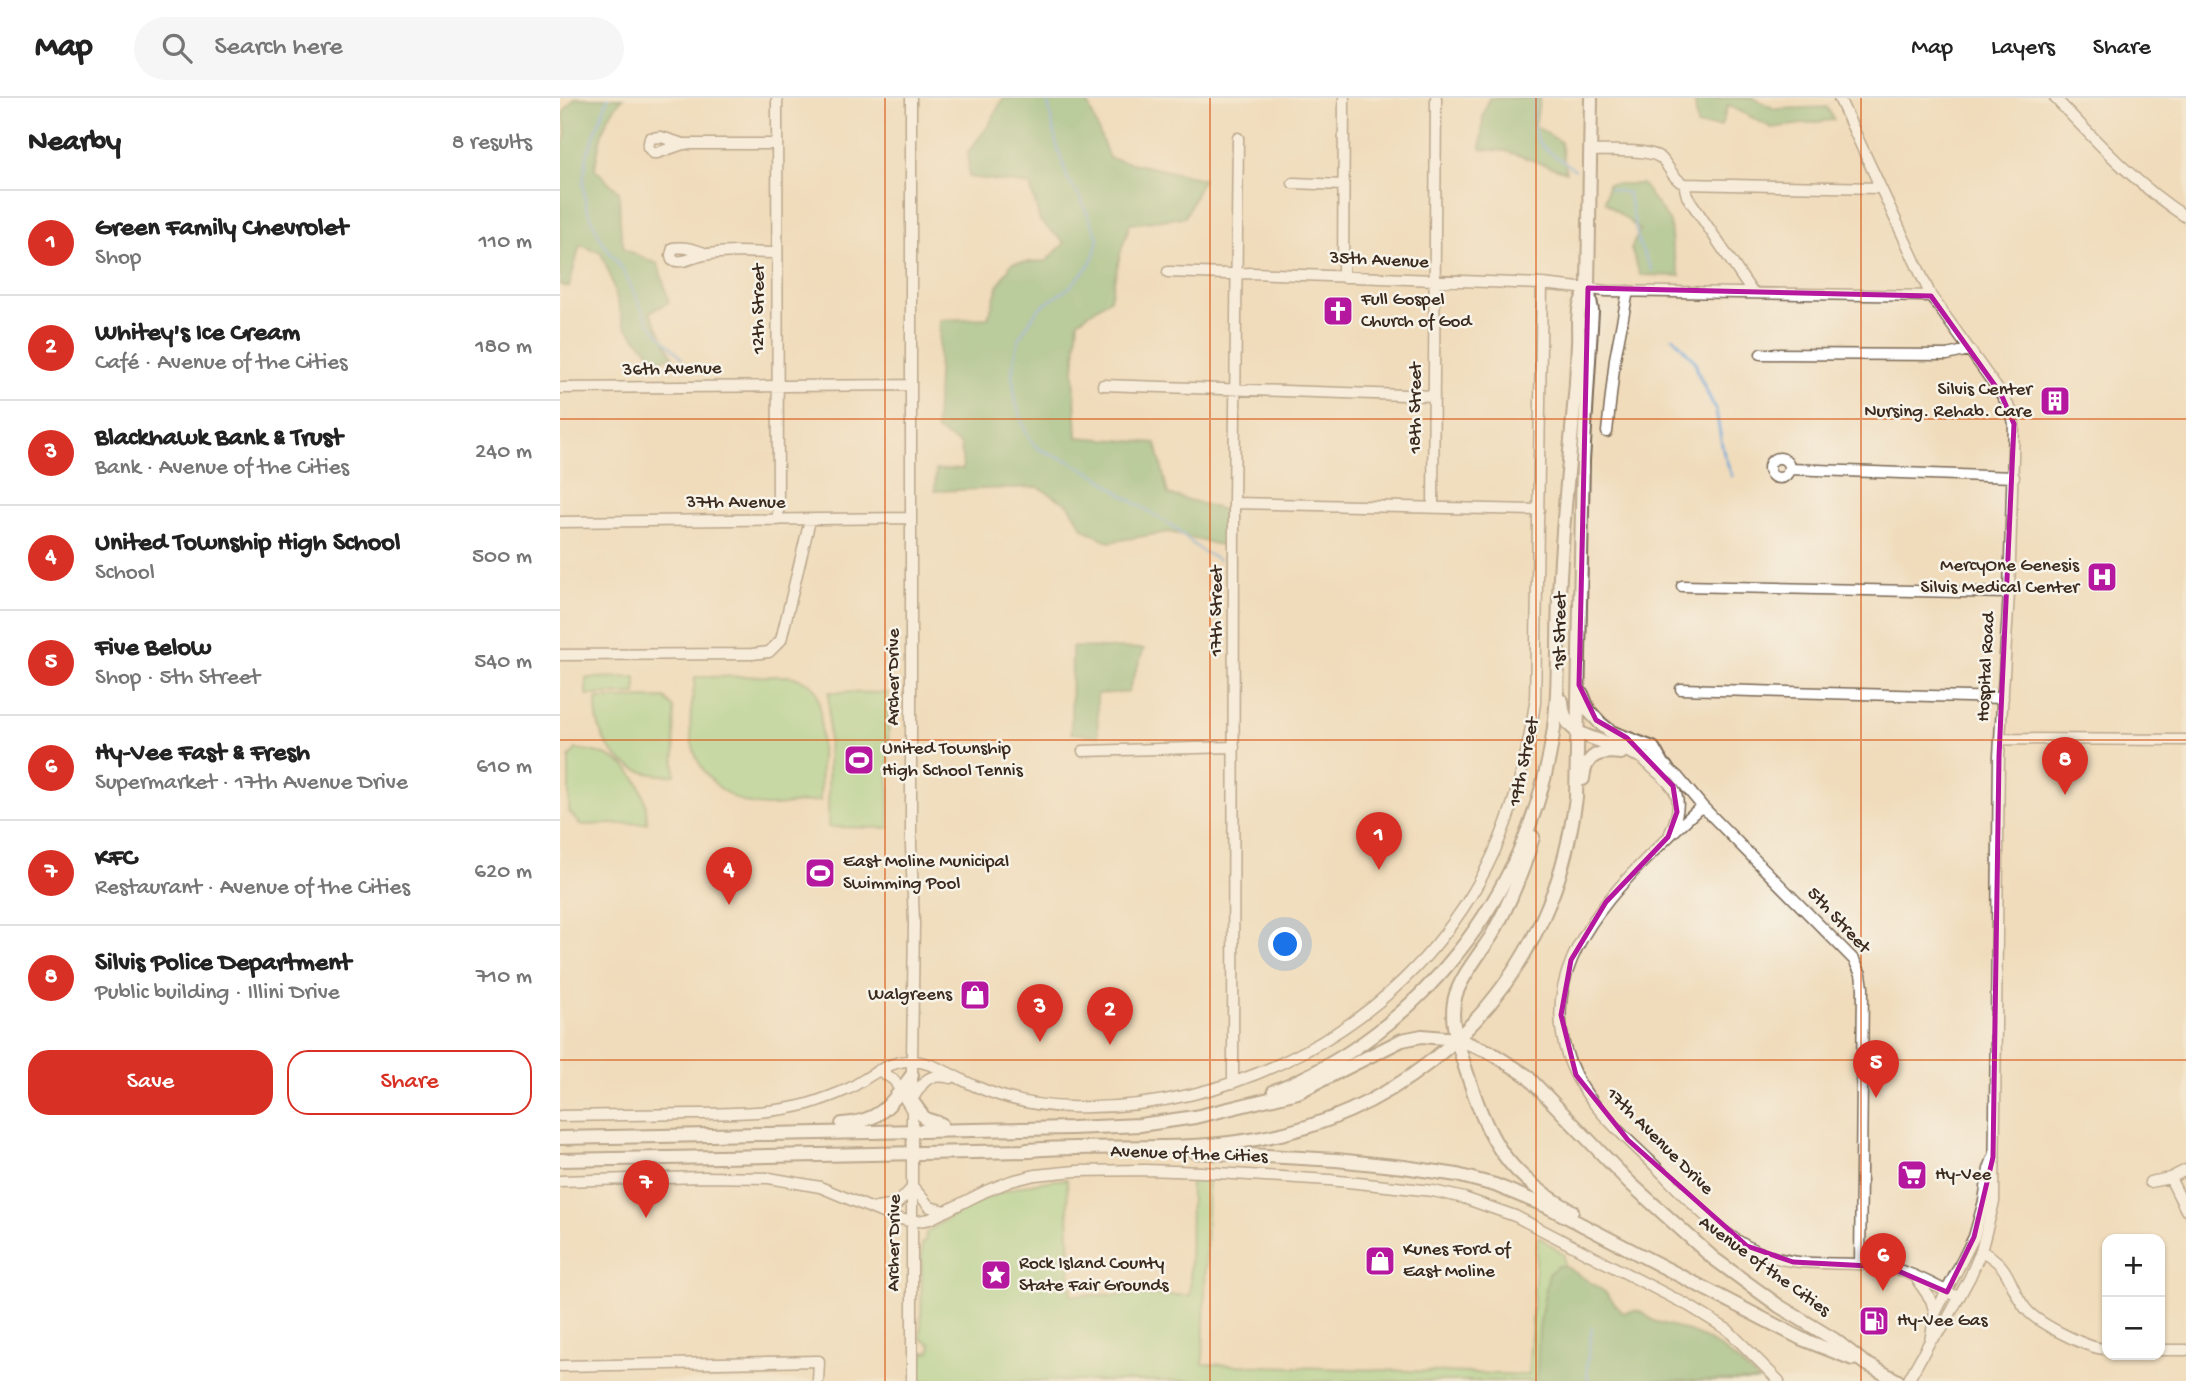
<!DOCTYPE html>
<meta charset="utf-8">
<style>
:root{--surface:#fff;--page:#f6f6f6;--text:#222;--muted:#767676;--line:#e0e0e0;--accent:#d93025}
body{margin:0;font-family:"Gochi Hand",sans-serif;background:var(--page);color:var(--text)}
.controls{position:absolute;right:21px;bottom:21px;display:grid;overflow:hidden;border-radius:14px;box-shadow:0 2px 5px #0004}
.controls button{width:63px;height:63px;display:grid;place-items:center;padding:0;border:0;border-bottom:2px solid var(--line);background:var(--surface);color:var(--text);font:35px sans-serif}
.you{position:absolute;left:726px;top:847px;width:24px;height:24px;margin:-18px;border:5px solid #fff;border-radius:50%;background:#1a73e8;box-shadow:0 0 0 10px #1a73e833}
.badge{display:grid;place-items:center;width:46px;height:46px;border-radius:50%;background:var(--accent);color:#fff;font-size:23px;font-weight:700}
.pin{position:absolute;translate:-50% -58px;filter:drop-shadow(0 2px 4px #0008)}
.pin::after{content:'';position:absolute;top:37px;width:24px;height:21px;background:inherit;clip-path:polygon(0 0,100% 0,50% 100%)}
.list{margin:0;padding:0;list-style:none}
h2{display:flex;justify-content:space-between;align-items:center;height:91px;margin:0;padding:0 28px;font-size:30px}
h2 small{font-size:23px;font-weight:400;color:var(--muted)}
.list li{display:grid;grid-template-columns:46px 1fr auto;gap:21px;align-items:center;box-sizing:border-box;height:105px;padding:0 28px;border-top:2px solid var(--line)}
.list b{display:block;font-size:26px;white-space:nowrap}
.list p{margin:0;font-size:23px;white-space:nowrap;color:var(--muted)}
.list em{font-size:23px;font-style:normal;color:var(--muted)}
.actions{display:flex;gap:14px;padding:21px 28px}
.actions a{flex:1;padding:16px 0;border:2px solid var(--accent);border-radius:21px;text-align:center;font-size:24px;color:var(--accent)}
.actions .main{background:var(--accent);color:#fff}
.icon{flex:none;width:38px;height:38px;fill:none;stroke:currentColor;stroke-width:2;stroke-linecap:round;stroke-linejoin:round}
.map{position:relative;flex:none;width:1626px;height:1283px;overflow:hidden}
header{display:flex;align-items:center;gap:42px;box-sizing:border-box;height:98px;padding:0 35px;background:var(--surface);border-bottom:2px solid var(--line)}
header strong{font-size:33px}
nav{display:flex;gap:38px;margin-inline-start:auto;font-size:24px}
.search{width:490px;height:63px;background:var(--page);display:flex;align-items:center;gap:18px;box-sizing:border-box;padding:0 24px;border-radius:38px;color:var(--muted);font-size:26px}
main{display:flex}
aside{flex:1;background:var(--surface)}
.map>svg:first-child{display:block}
.green{fill:#97d388;stroke:#697e53;stroke-width:2}
.forest{fill:#79b574;stroke:#5a7049;stroke-width:2}
.lines{fill:none;stroke-linecap:round;stroke-linejoin:round}
.stream{stroke:#66a3d7;stroke-width:2.5}
.minor-casing{stroke:#7a6855;stroke-width:13}
.major-casing{stroke:#7a6855;stroke-width:16}
.minor{stroke:#fff;stroke-width:10}
.major{stroke:#fff;stroke-width:12}
.marked{fill:none;stroke:#b5179e;stroke-width:5;stroke-linejoin:round}
.grid{fill:none;stroke:#d7540e;stroke-width:2;stroke-opacity:0.55}
.labels{text-anchor:middle;dominant-baseline:central;stroke-width:5;stroke-linejoin:round;paint-order:stroke}
.street-label{font-size:19px;fill:#3b2a1e;stroke:#f7f3e8}
.poi-label{font-size:19px;fill:#3b2a1e;stroke:#f7f3e8;text-anchor:start}
</style>
<header>
<strong>Map</strong>
<div class="search"><svg class="icon" aria-label="search" viewBox="0 0 24 24"><circle cx="10" cy="10" r="6"/><path d="M15 15l6 6"/></svg>Search here</div>
<nav><a>Map</a><a>Layers</a><a>Share</a></nav>
</header>
<main>
<aside>
<h2>Nearby<small>8 results</small></h2>
<ul class="list">
<li><span class="badge">1</span><div><b>Green Family Chevrolet</b><p>Shop</p></div><em>110 m</em></li>
<li><span class="badge">2</span><div><b>Whitey's Ice Cream</b><p>Café · Avenue of the Cities</p></div><em>180 m</em></li>
<li><span class="badge">3</span><div><b>Blackhawk Bank &amp; Trust</b><p>Bank · Avenue of the Cities</p></div><em>240 m</em></li>
<li><span class="badge">4</span><div><b>United Township High School</b><p>School</p></div><em>500 m</em></li>
<li><span class="badge">5</span><div><b>Five Below</b><p>Shop · 5th Street</p></div><em>540 m</em></li>
<li><span class="badge">6</span><div><b>Hy-Vee Fast &amp; Fresh</b><p>Supermarket · 17th Avenue Drive</p></div><em>610 m</em></li>
<li><span class="badge">7</span><div><b>KFC</b><p>Restaurant · Avenue of the Cities</p></div><em>620 m</em></li>
<li><span class="badge">8</span><div><b>Silvis Police Department</b><p>Public building · Illini Drive</p></div><em>710 m</em></li>
</ul>
<div class="actions"><a class="main">Save</a><a>Share</a></div>
</aside>
<div class="map">
<svg width="1626" height="1283" viewBox="0 0 1626 1283">
<rect width="100%" height="100%" fill="#f7f3e8"/>
<filter id="ink" filterUnits="userSpaceOnUse"><feTurbulence type="fractalNoise" baseFrequency=".0143" numOctaves="2"/><feDisplacementMap in="SourceGraphic" scale="14" xChannelSelector="R" yChannelSelector="G"/><feConvolveMatrix kernelMatrix="1 2 1 2 8 2 1 2 1" color-interpolation-filters="sRGB"/></filter>
<filter id="wash" filterUnits="userSpaceOnUse"><feTurbulence type="fractalNoise" baseFrequency=".00686" numOctaves="4" result="noise"/><feDisplacementMap in="SourceGraphic" scale="28" xChannelSelector="R" yChannelSelector="G"/><feGaussianBlur stdDeviation="1.57" result="paint"/><feColorMatrix in="noise" values="0 0 0 0 0 0 0 0 0 0 0 0 0 0 0 0 0 1.4 0 .05"/><feComposite in="paint" operator="in"/></filter>
<g filter="url(#wash)">
<rect width="100%" height="100%" fill="#f0dcbb"/>
<path class="green" d="M231,578C239,581 250,583 255,591C265,609 260,679 260,703C241,703 224,709 205,708C168,706 136,676 131,639C128,619 134,599 135,579Z
M76,579V596L26,597V580Z
M269,594L328,595L329,730L268,729Z
M105,600L114,611L115,677C66,680 35,650 36,601Z
M16,651C62,655 87,678 87,725L21,727L9,714V660Z
M507,1081L511,1197H630L631,1081L648,1082L643,1266L968,1277L978,1138L1004,1157L999,1283H359L360,1259L362,1255L370,1254L371,1246L361,1241L362,1145L365,1143L366,1135C409,1104 454,1084 507,1081Z"/>
<path class="forest" d="M15,0H63C43,20 39,44 35,71L59,94L60,128L64,151L98,166L109,204L90,214L113,259L97,262L64,227L50,177L41,155L20,147L9,189L0,187V58L6,35L3,15Z
M443,0H526L549,60L643,81L625,119L570,126L561,153L550,201L518,223L514,273L517,339L596,345L608,396L670,414L667,449L609,434L549,444L524,431L509,407L478,389L375,393L376,372L403,371L401,347L376,332L380,222L428,220L438,188L452,165L486,163L505,145L480,123L470,87L409,79L408,54L429,27Z
M929,0H980L975,28L1001,44L1006,74L946,53L921,51L923,19Z
M1128,0H1193L1215,11L1267,9L1274,22L1212,30L1168,7L1161,28H1137L1135,3Z
M1048,86H1082L1110,124L1112,149L1120,178L1080,177L1071,150L1080,132L1045,104Z
M512,549L584,551L568,594L537,596L538,638L511,635Z
M998,1168H1005L1045,1194L1062,1214C1068,1215 1073,1211 1078,1213C1085,1214 1089,1222 1097,1224C1144,1235 1164,1249 1199,1283H977L979,1231L983,1205L989,1175Z"/>
<g class="lines">
<path class="stream" d="M48,0L27,57L23,85L26,108L41,142L64,174L89,225L122,260
M487,0L497,48L508,82L520,99L538,140L534,158L527,170L510,189L478,211L459,240L452,275L456,305L466,334L474,347L481,352L507,362L537,378L564,398L615,430L640,452L659,462
M975,0C967,47 980,46 1015,72
M1050,91L1068,95L1079,146L1092,172
M1113,239L1135,263L1138,275L1156,313L1163,353L1172,378
M1028,1283L1027,1266L1032,1230"/>
</g>
</g>
<g filter="url(#ink)">
<g class="lines">
<g class="minor-casing">
<path id="minor" d="M217,0L218,422
M351,0V747L354,825L352,962V1283
M1279,0L1371,198L1441,296L1451,312L1454,326L1449,495L1439,658L1434,1104L1421,1153L1410,1179L1382,1231L1370,1243
M1495,0C1536,43 1576,87 1626,119
M123,46L101,39L90,40L88,49L93,55H97L123,46H217
M1030,53C1046,53 1091,50 1102,61C1110,70 1113,81 1124,86L1319,90
M733,85L783,87
M1124,86L1127,98L1192,194
M147,156C136,152 125,148 113,150L111,157L112,162C124,166 132,159 144,157C166,152 193,155 216,155
M608,174L667,176L691,175L982,186L1047,193L1371,198
M783,179L784,0
M1201,256L1387,257L1409,252
M543,287L874,298
M0,290L351,287
M1047,334L1055,261L1068,193
M1209 370a10 10 0 1 1 20 0a10 10 0 1 1-20 0Z
M1229,371L1454,379
M674,405L979,412
M873,409L876,0
M0,424L351,420
M1122,488L1449,495
M0,557L192,556L209,554L221,542L250,422
M1121,591L1443,600
M1441,641L1626,642
M523,653L674,649
M1083,661C1109,687 1130,692 1110,735
M1106,669L1117,678L1142,708L1294,862L1301,876L1303,890L1300,1166
M1142,708C1122,725 1103,744 1084,763C1026,821 973,894 1016,978C1033,1011 1063,1037 1089,1062C1122,1094 1156,1136 1199,1154C1237,1171 1279,1162 1319,1168C1347,1171 1373,1187 1398,1199
M319,972L334,982L351,1011
M673,985L674,405L678,40
M352,1002C364,982 367,975 391,980
M0,1018C45,1017 89,1017 134,1016C172,1015 211,1016 248,1006C261,1002 275,997 288,991C307,981 326,964 348,963C371,962 394,979 415,988C444,1001 477,1008 509,1009C675,1014 838,929 919,784C950,729 966,668 975,605L982,186
M1610,1080L1626,1112
M0,1083L143,1079L209,1080L260,1089L332,1119L353,1124L370,1121L426,1093L451,1083L475,1077L516,1073L585,1072L642,1074L769,1082L873,1093L904,1100L955,1118L1129,1208L1168,1232L1219,1283
M1590,1084L1610,1080L1626,1072
M316,1110L336,1107L353,1089L370,1109L385,1113
M1421,1153C1453,1169 1447,1187 1466,1211C1477,1225 1530,1252 1547,1251
M1358,1183L1371,1202L1375,1215
M1600,1252H1626
M0,1268L259,1263L258,1283
M1348,1283L1370,1243L1375,1216L1414,1139L1424,1103L1429,1071L1433,1060"/>
</g>
<g class="major-casing">
<path id="major" d="M1022,596L1029,613L1041,626L1051,634L1093,650L1102,666
M1002,603C1003,637 1029,638 1055,648C1072,654 1089,662 1106,669
M1023,681C1025,657 1039,652 1061,655
M973,739C963,773 950,805 932,837C920,856 904,874 896,896C888,921 898,945 905,969C928,1040 943,1075 1012,1113
M714,993C860,935 967,797 992,643C1000,596 997,548 999,500C1001,443 1007,387 1012,331C1015,303 1017,275 1018,246C1019,233 1016,216 1021,204C1023,199 1026,195 1028,190
M352,1003L365,1021L381,1026
M282,1026C321,1024 331,1006 352,977
M0,1040L512,1030L580,1027L635,1019L738,994L842,942L862,938L897,941L930,954L966,977L1071,1086L1153,1160L1219,1208L1275,1242L1303,1264L1338,1283
M467,1052C539,1046 612,1054 684,1043C823,1023 938,933 990,803C1004,769 1011,735 1016,700L1023,363L1032,213L1028,190L1031,0
M634,1054L776,1062L844,1069L897,1077L935,1087L986,1108L1242,1241L1293,1261
M0,1062L472,1053"/>
</g>
<use href="#minor" class="minor"/>
<use href="#major" class="major"/>
</g>
</g>
<path d="M0 0H1626V1283H0ZM1028,190L1371,198L1441,296L1454,326L1439,658L1433,1059L1414,1139L1387,1194L1329,1169L1233,1164L1187,1148L1068,1042L1016,977L1001,917L1011,862L1046,804L1108,739L1117,714L1113,688L1067,640L1036,622L1019,587Z" fill="#f0dcbb" fill-opacity=".55" fill-rule="evenodd"/>
<path class="marked" d="M1028,190L1371,198L1441,296L1454,326L1439,658L1433,1059L1414,1139L1387,1194L1329,1169L1233,1164L1187,1148L1068,1042L1016,977L1001,917L1011,862L1046,804L1108,739L1117,714L1113,688L1067,640L1036,622L1019,587Z"/>
<path class="grid" d="M325,0V1283M650,0V1283M976,0V1283M1301,0V1283M0,321H1626M0,642H1626M0,962H1626"/>
<defs>
<g id="church-square" transform="scale(1.575)"><rect x="-9" y="-9" width="18" height="18" rx="4" fill="#b5179e" stroke="#f7f3e8"/><path d="M-1.2-6h2.4v3.5h3.3v2.4h-3.3V6h-2.4V-.1h-3.3v-2.4h3.3Z" fill="#fff"/></g>
<g id="building-square" transform="scale(1.575)"><rect x="-9" y="-9" width="18" height="18" rx="4" fill="#b5179e" stroke="#f7f3e8"/><path d="M-4-6H4V6H1V3H-1V6H-4ZM-2.5-4.3h1.7v1.8h-1.7ZM.8-4.3h1.7v1.8H.8ZM-2.5-1h1.7V.8h-1.7ZM.8-1h1.7V.8H.8Z" fill="#fff"/></g>
<g id="hospital-square" transform="scale(1.575)"><rect x="-9" y="-9" width="18" height="18" rx="4" fill="#b5179e" stroke="#f7f3e8"/><path d="M-5-5h3v3.5h4V-5h3V5h-3V1.5h-4V5h-3Z" fill="#fff"/></g>
<g id="stadium-square" transform="scale(1.575)"><rect x="-9" y="-9" width="18" height="18" rx="4" fill="#b5179e" stroke="#f7f3e8"/><path d="M0-5a6.5 5 0 1 0 0 10a6.5 5 0 1 0 0-10ZM-3.5-1.8h7v3.6h-7Z" fill="#fff"/></g>
<g id="shop-square" transform="scale(1.575)"><rect x="-9" y="-9" width="18" height="18" rx="4" fill="#b5179e" stroke="#f7f3e8"/><path d="M-5-2.5h2.3a2.7 3.5 0 0 1 5.4 0H5L5.5 6h-11ZM-1.5-2.5h3a1.5 2.3 0 0 0-3 0Z" fill="#fff"/></g>
<g id="supermarket-square" transform="scale(1.575)"><rect x="-9" y="-9" width="18" height="18" rx="4" fill="#b5179e" stroke="#f7f3e8"/><path d="M-6-5.5h2.5l.6 2H6L4.5 2H-2.5L-4.4-4H-6ZM-1.5 3.2a1.3 1.3 0 1 0 .1 0ZM3 3.2a1.3 1.3 0 1 0 .1 0Z" fill="#fff"/></g>
<g id="sight-square" transform="scale(1.575)"><rect x="-9" y="-9" width="18" height="18" rx="4" fill="#b5179e" stroke="#f7f3e8"/><path d="M0-6L1.8-2.2L6-1.7L2.9 1.2L3.7 5.4L0 3.3L-3.7 5.4L-2.9 1.2L-6-1.7L-1.8-2.2Z" fill="#fff"/></g>
<g id="fuel-square" transform="scale(1.575)"><rect x="-9" y="-9" width="18" height="18" rx="4" fill="#b5179e" stroke="#f7f3e8"/><path d="M-5.5-6h7V0h2V4h1.3V-2.5L3-4.5l.8-.8L6-3V5H2.5V1h-1V6h-7ZM-4.2-4.7v3.2H.2V-4.7Z" fill="#fff"/></g>
</defs>
<g fill-rule="evenodd">
<use href="#church-square" x="778" y="213"/>
<use href="#building-square" x="1495" y="303"/>
<use href="#hospital-square" x="1542" y="479"/>
<use href="#stadium-square" x="299" y="662"/>
<use href="#stadium-square" x="260" y="775"/>
<use href="#shop-square" x="415" y="897"/>
<use href="#supermarket-square" x="1352" y="1077"/>
<use href="#shop-square" x="820" y="1163"/>
<use href="#sight-square" x="436" y="1177"/>
<use href="#fuel-square" x="1314" y="1223"/>
</g>
<g class="labels">
<g class="street-label">
<text transform="translate(819 163) rotate(3)">35th Avenue</text>
<text transform="translate(199 211) rotate(-90)">12th Street</text>
<text transform="translate(112 272) rotate(-1)">36th Avenue</text>
<text transform="translate(856 310) rotate(-90)">18th Street</text>
<text x="176" y="405">37th Avenue</text>
<text transform="translate(657 513) rotate(-90)">17th Street</text>
<text transform="translate(1001 533) rotate(-89)">1st Street</text>
<text transform="translate(1427 569) rotate(-87)">Hospital Road</text>
<text transform="translate(334 579) rotate(-90)">Archer Drive</text>
<text transform="translate(965 664) rotate(-78)">19th Street</text>
<text transform="translate(1278 823) rotate(47)">5th Street</text>
<text transform="translate(1099 1044) rotate(45)">17th Avenue Drive</text>
<text transform="translate(629 1057) rotate(2)">Avenue of the Cities</text>
<text transform="translate(335 1145) rotate(-89)">Archer Drive</text>
<text transform="translate(1204 1169) rotate(36)">Avenue of the Cities</text>
</g>
<g class="poi-label">
<text x="801" y="202">Full Gospel<tspan x="801" dy="22">Church of God</tspan></text>
<text x="1472" y="292" text-anchor="end">Silvis Center<tspan x="1472" dy="22">Nursing. Rehab. Care</tspan></text>
<text x="1519" y="468" text-anchor="end">MercyOne Genesis<tspan x="1519" dy="22">Silvis Medical Center</tspan></text>
<text x="322" y="651">United Township<tspan x="322" dy="22">High School Tennis</tspan></text>
<text x="283" y="764">East Moline Municipal<tspan x="283" dy="22">Swimming Pool</tspan></text>
<text x="392" y="897" text-anchor="end">Walgreens</text>
<text x="1375" y="1077">Hy-Vee</text>
<text x="843" y="1152">Kunes Ford of<tspan x="843" dy="22">East Moline</tspan></text>
<text x="459" y="1166">Rock Island County<tspan x="459" dy="22">State Fair Grounds</tspan></text>
<text x="1337" y="1223">Hy-Vee Gas</text>
</g>
</g>
</svg>
<div class="controls">
<button>+</button>
<button>−</button>
</div>
<div class="you"></div>
<div class="pin badge" style="left:819px;top:772px">1</div>
<div class="pin badge" style="left:550px;top:947px">2</div>
<div class="pin badge" style="left:480px;top:944px">3</div>
<div class="pin badge" style="left:169px;top:807px">4</div>
<div class="pin badge" style="left:1316px;top:1000px">5</div>
<div class="pin badge" style="left:1323px;top:1193px">6</div>
<div class="pin badge" style="left:86px;top:1120px">7</div>
<div class="pin badge" style="left:1505px;top:697px">8</div>
</div>
</main>
